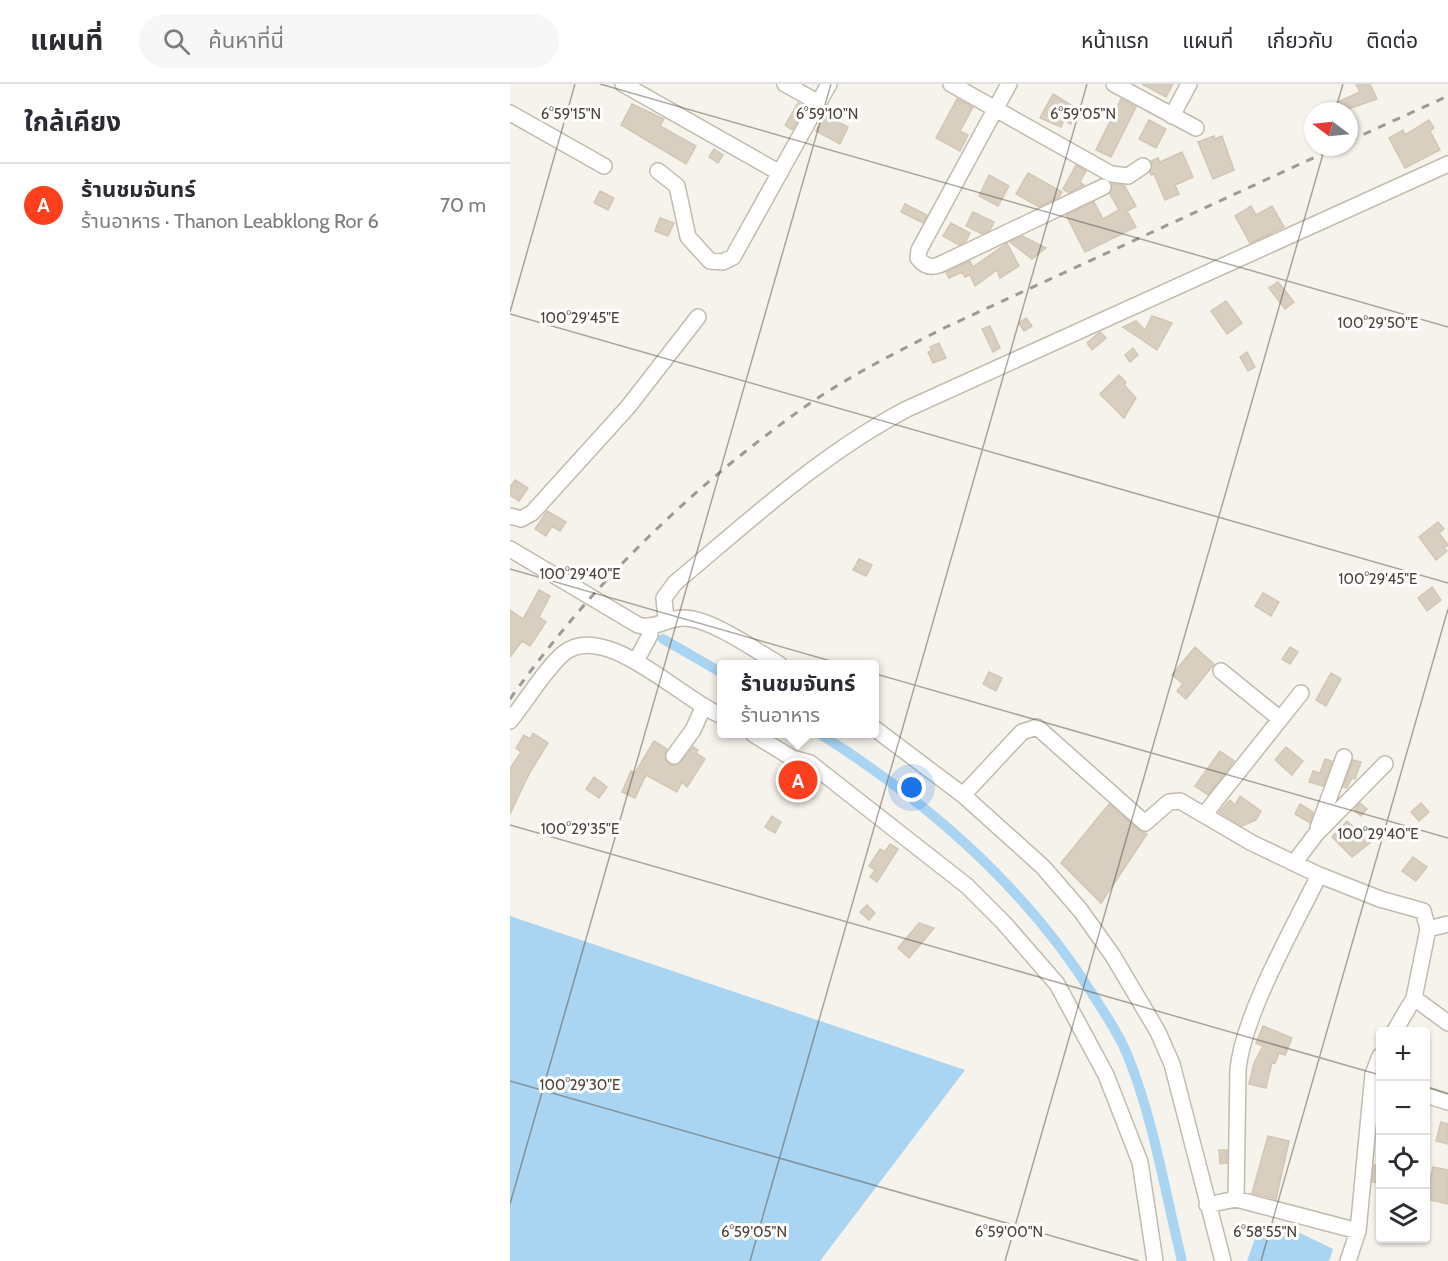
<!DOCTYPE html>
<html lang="th">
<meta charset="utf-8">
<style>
:root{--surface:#fff;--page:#f7f7f7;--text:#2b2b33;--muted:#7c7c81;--line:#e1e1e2;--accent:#fc3f1d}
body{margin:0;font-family:Cabin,"Noto Sans Thai",sans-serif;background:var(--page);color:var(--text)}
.controls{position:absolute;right:18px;bottom:18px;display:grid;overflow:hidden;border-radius:6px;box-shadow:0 2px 4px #0004}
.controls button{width:54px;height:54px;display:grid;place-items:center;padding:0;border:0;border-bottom:2px solid var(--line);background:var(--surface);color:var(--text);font:30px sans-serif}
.compass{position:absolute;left:794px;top:18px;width:54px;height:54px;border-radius:50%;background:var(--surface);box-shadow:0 2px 4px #0004;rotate:286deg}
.you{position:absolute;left:402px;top:704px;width:21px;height:21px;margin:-15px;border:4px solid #fff;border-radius:50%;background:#1a73e8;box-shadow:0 0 0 9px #1a73e833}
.badge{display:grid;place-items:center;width:39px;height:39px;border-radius:50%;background:var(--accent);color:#fff;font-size:20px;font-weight:700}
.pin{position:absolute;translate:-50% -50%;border:3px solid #fff;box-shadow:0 2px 6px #0006}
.popup{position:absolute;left:207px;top:576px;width:162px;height:78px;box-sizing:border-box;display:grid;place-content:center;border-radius:6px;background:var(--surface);filter:drop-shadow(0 2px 4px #0005);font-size:20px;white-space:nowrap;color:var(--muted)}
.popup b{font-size:22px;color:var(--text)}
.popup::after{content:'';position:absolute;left:50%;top:100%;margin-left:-12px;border:12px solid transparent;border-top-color:var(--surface)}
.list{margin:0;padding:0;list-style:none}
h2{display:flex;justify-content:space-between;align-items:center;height:78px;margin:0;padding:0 24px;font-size:26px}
h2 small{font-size:20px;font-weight:400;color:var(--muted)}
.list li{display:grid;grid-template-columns:39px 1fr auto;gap:18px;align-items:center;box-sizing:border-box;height:84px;padding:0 24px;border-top:2px solid var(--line)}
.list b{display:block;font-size:22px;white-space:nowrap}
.list p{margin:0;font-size:20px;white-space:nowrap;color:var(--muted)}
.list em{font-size:20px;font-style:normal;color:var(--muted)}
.icon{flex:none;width:33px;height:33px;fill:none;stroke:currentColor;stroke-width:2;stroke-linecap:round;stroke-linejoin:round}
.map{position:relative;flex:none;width:938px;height:1177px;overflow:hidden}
header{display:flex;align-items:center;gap:36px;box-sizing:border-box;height:84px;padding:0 30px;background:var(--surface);border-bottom:2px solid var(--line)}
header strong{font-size:28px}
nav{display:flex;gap:33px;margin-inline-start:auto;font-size:21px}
.search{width:420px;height:54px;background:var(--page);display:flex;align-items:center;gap:15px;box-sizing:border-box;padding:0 21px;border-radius:33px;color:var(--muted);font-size:22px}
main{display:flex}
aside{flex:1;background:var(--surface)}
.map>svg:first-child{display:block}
.water{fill:#a9d4f2}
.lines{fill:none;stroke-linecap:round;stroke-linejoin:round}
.canal{stroke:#a9d4f2;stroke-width:10}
.building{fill:#d8cfc1;stroke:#d3c7b4;stroke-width:1.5}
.minor-casing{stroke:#c2bbae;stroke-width:18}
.minor{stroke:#fff;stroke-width:15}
.rail{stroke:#9a9a9a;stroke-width:3;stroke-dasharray:8 8;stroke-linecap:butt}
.ticks{fill:none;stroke:#4b4439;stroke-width:1.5;stroke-opacity:0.45}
.ticks-label{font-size:15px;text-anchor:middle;fill:#4b4439;stroke:#fff;stroke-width:6;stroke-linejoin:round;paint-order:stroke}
</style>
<header>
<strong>แผนที่</strong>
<div class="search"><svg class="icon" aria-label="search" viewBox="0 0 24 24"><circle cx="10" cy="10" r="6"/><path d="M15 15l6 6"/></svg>ค้นหาที่นี่</div>
<nav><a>หน้าแรก</a><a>แผนที่</a><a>เกี่ยวกับ</a><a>ติดต่อ</a></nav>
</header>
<main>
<aside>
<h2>ใกล้เคียง<small></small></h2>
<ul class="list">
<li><span class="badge">A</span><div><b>ร้านชมจันทร์</b><p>ร้านอาหาร · Thanon Leabklong Ror 6</p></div><em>70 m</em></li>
</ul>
</aside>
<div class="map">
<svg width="938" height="1177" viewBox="0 0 938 1177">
<rect width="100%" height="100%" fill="#f6f3ec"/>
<path class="water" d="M0,832L455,986L310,1177H0Z
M749,1143L784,1146L823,1165L819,1177H737Z"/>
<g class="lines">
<path class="canal" d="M153,555L212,589
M310,650C418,718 515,802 583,911C595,930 609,950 617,970C644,1036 655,1109 672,1177"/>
</g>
<path class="building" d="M632,0H663L656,13Z
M846,0H860L867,15L832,27L828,18L850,8Z
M543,10L569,26L561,40L554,36L551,43L530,34Z
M447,15L463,23L450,47L458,51L450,67L426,54Z
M611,15L626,23L601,73L586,66Z
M288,19L295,23L282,46L275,41Z
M122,20L154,35L150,42L186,62L176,80L111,41Z
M314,31L338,43L330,60L306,47Z
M639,36L656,45L646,64L629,55Z
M919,36L924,44L920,47L930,66L895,84L879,54L893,46L895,51Z
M704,52L705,55L712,52L724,86L703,95L688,58Z
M204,65L213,71L208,79L199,73Z
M672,68L683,93L665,101L669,110L655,116L644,90L641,91L640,88L641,77L648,74L650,78Z
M566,81L576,87L570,98L574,101L559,109L553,105Z
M518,89L552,108L549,113L529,123L506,110Z
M479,91L499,102L488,122L469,112Z
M602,100L614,101L626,122L617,127L626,143L575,168L556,131L584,118L593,135L609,126L600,110Z
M90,107L104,114L98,126L84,119Z
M395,120L417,131L413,139L391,128Z
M741,122L746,131L762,122L774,143L740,159L725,132Z
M463,128L484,138L480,146L472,150L456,142Z
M150,134L164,139L158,152L145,147Z
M441,139L460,149L456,157L449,161L433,152Z
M512,152L536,164L522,175L500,158Z
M497,159L509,182L490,194L487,186L465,202L460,191L455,193L452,188L439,194L436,188L460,177L463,183Z
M768,198L784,218L775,225L759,204Z
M716,217L732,239L717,250L701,227Z
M642,232L662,239L647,266L613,243L626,237L635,246Z
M516,234L522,242L514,247L509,239Z
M480,242L490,264L483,268L472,245Z
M590,248L596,254L582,266L577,259Z
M429,259L436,274L423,279L418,268L422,267L420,263Z
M623,264L628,271L620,278L615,271Z
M737,268L745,283L738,287L730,273Z
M609,291L616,298L614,301L626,314L614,334L590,310Z
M5,396L18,404L9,417L0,411V403Z
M37,427L56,438L50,447L42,442L36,452L25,445Z
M928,438L934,445L929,449L938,461L934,464L937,467L926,476L909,453Z
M349,475L362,481L356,492L343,486Z
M922,503L931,516L917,527L908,514Z
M29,506L40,512L29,533L36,538L20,562L12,557L0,573V526L13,535Z
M753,509L769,518L761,532L745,522Z
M685,563L704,580L676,615L667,607L673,600L662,591Z
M780,563L788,568L780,580L772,575Z
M479,588L492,594L486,607L473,600Z
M821,589L831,595L816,622L806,616Z
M23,649L38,659L19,690L0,730V685L11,668L6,664L14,651L20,655Z
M144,657L157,665L155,675L162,682L171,678L183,663L188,666L186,669L195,675L177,703L172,698L167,708L136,691L125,714L112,708L121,687L125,689Z
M776,663L793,677L782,691L765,676Z
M710,667L724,677L698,711L685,702Z
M815,675L822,677L813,702L799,698L803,687L810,689Z
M843,676L851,678L845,695L842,694L837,704L833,703Z
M84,693L97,703L89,714L76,705Z
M730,712L751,727L746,736L732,742L709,728L720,716L725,721Z
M850,719L857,725L851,732L844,726Z
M911,719L919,728L909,737L901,728Z
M599,720L629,746L637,750L591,819L551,779Z
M790,720L803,728L800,739L785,730Z
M262,732L271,738L265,749L255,743Z
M837,737L860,759L842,773L822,753Z
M380,760L388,765L367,798L360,793L365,786L359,782L370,765L375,768Z
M903,773L917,783L906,797L892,787Z
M357,821L365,829L359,836L350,828Z
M409,839L424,844L399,874L388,864Z
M753,942L782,954L775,971L769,969L765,979L762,978L756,1004L739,1000L744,979L753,962L746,959Z
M931,1038L938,1040V1060L926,1057Z
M758,1052L779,1057L766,1115L742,1109Z
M709,1066H717V1079L710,1080Z
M864,1081L870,1082V1099L862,1098Z
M923,1083L938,1086V1120L916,1115Z"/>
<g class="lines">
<g class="minor-casing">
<path id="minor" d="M113,0L270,89
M275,0L309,19
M441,0L601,90L618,92L633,82
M499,0L409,166L408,174C414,182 420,184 429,181L593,103
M604,0L686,44
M0,29L94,82
M662,32L679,0
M148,87L167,102L178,153L200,177L213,178L223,173L319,0
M0,432L11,435L22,429L118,323L188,233
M0,465L128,541C143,546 158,534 173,534C201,534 245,566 269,580
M156,536L154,514L165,499C239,437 311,370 397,325L938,80
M126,577L140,551V542
M711,587L769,634
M0,637C16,617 36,584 54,569C95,536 172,616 212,632
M364,644L453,711L533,783L571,827L603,872L648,948L662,980L713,1177
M243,650L282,674L300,679L457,802L494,839L547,900L596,991L630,1078L645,1177
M164,672L183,646L193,624
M453,711L512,648L527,643L635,739L659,718L670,717L742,759L809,791L870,815L913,827L918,845L904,914L884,948
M694,731L791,609
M808,744L834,673
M784,779L806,750L875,680
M918,845L938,840
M904,914L938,939
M916,1011L938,1018
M726,1115L848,1147
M697,1121L726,1115L728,985C734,929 784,843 809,791
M838,1177L848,1147L863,990L870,972"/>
</g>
<use href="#minor" class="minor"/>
<path class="rail" d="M839,57L938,12
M0,615C83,499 179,405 296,322C339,292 387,268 434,244L827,63"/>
</g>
<path class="ticks" d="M90,0L938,243M825,27L833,0M0,228L65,0M0,230L938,499M0,485L938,754M0,741L870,991M0,997L629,1177M916,1003L938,1010M0,1120L321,0M240,1177L577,0M495,1177L815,63M751,1177L938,525"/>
<g class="ticks-label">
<text x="61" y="35">6°59'15"N</text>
<text x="317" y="35">6°59'10"N</text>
<text x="573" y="35">6°59'05"N</text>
<text x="70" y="239">100°29'45"E</text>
<text x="868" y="244">100°29'50"E</text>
<text x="70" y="495">100°29'40"E</text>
<text x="868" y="500">100°29'45"E</text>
<text x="70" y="750">100°29'35"E</text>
<text x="868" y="755">100°29'40"E</text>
<text x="70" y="1006">100°29'30"E</text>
<text x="244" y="1153">6°59'05"N</text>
<text x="499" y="1153">6°59'00"N</text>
<text x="755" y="1153">6°58'55"N</text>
</g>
</svg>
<div class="controls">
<button>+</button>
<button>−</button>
<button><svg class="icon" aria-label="locate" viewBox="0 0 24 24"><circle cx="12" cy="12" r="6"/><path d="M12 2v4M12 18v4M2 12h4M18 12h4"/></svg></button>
<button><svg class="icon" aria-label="layers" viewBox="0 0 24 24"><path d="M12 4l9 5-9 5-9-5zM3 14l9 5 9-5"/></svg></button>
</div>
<svg class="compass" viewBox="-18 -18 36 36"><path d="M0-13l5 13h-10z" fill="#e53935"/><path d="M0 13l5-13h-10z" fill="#7c7c81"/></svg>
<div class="you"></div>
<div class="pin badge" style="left:288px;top:696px">A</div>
<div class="popup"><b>ร้านชมจันทร์</b>ร้านอาหาร</div>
</div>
</main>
